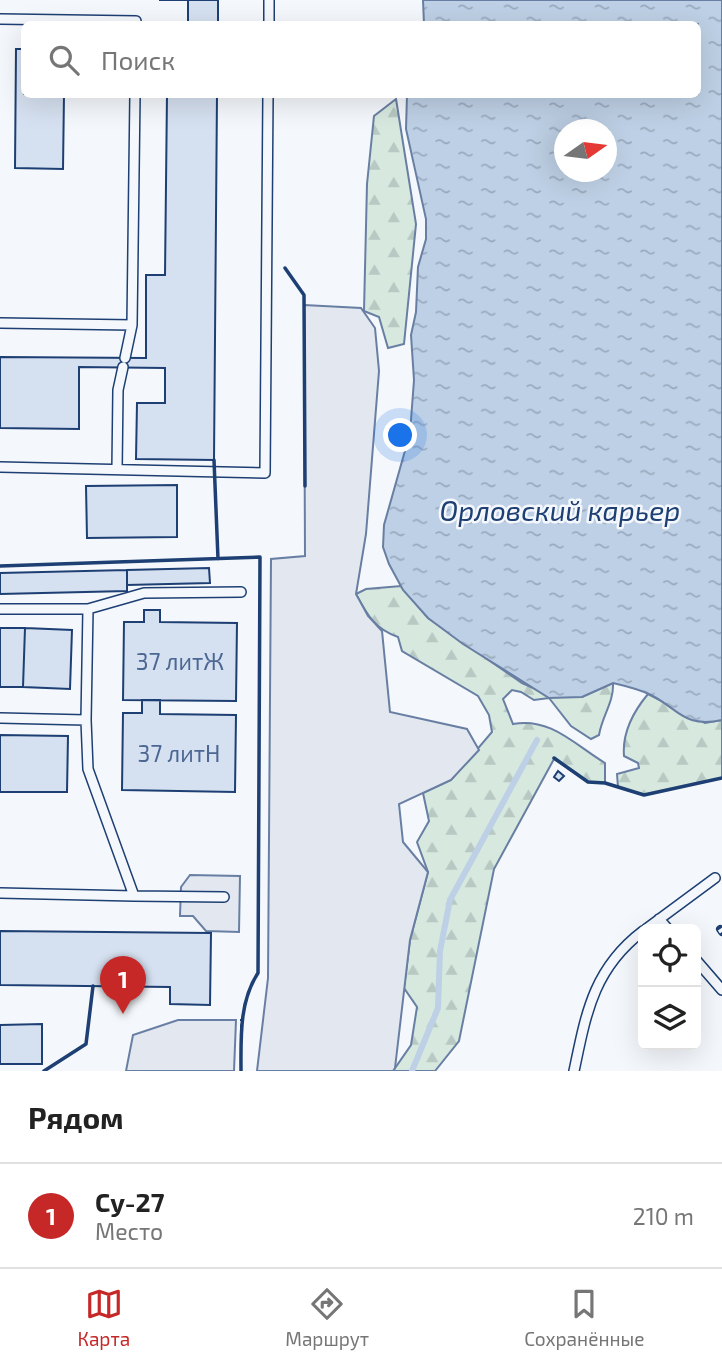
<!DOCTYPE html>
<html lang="ru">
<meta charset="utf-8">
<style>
:root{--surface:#fff;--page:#f2f2f2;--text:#222;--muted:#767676;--line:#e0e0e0;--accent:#c62828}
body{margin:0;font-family:"Exo 2",sans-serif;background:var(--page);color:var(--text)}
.controls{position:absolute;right:21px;bottom:21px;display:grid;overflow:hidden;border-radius:10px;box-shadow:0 7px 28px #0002}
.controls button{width:63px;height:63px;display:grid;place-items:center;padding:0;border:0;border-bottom:2px solid var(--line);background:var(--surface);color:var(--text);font:35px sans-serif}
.compass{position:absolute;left:554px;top:119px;width:63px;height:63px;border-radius:50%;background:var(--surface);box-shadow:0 7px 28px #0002;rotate:76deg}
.you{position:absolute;left:401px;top:436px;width:24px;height:24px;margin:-18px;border:5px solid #fff;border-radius:50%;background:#1a73e8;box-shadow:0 0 0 10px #1a73e833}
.badge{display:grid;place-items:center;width:46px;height:46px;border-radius:50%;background:var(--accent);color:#fff;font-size:23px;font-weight:700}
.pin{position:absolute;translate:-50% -58px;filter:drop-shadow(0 2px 4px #0008)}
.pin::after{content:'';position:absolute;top:37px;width:24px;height:21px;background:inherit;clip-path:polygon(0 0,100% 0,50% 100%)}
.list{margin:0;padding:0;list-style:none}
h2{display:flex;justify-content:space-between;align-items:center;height:91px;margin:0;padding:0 28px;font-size:30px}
h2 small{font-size:23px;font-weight:400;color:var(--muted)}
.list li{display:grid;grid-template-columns:46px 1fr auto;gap:21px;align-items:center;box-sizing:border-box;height:105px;padding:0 28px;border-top:2px solid var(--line)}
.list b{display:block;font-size:26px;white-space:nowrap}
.list p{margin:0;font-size:23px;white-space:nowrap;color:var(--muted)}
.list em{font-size:23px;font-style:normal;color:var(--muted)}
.icon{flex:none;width:38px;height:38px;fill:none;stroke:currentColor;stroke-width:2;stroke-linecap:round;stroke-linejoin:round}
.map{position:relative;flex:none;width:722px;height:1071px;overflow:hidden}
.search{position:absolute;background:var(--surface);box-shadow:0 7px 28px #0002;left:21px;right:21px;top:21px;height:77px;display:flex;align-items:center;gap:18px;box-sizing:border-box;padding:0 24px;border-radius:10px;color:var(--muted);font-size:26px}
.sheet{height:196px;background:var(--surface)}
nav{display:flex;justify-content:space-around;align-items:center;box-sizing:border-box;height:98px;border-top:2px solid var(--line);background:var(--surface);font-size:19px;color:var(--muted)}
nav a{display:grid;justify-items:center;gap:4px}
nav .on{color:var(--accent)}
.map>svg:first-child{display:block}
.forest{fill:url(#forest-firs);stroke:#687fa3;stroke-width:2}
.parking{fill:#e3e8f0;stroke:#687fa3;stroke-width:2}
.water{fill:url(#water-ripples);stroke:#687fa3;stroke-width:2;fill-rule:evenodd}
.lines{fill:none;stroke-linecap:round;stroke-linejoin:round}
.stream{stroke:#bed0e5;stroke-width:6}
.building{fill:#d5e0f0;stroke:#1d3f73;stroke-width:2}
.service-casing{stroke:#1d3f73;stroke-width:12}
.service{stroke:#f4f7fb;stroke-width:9}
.rail-casing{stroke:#1d3f73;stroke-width:8}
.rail{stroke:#f4f7fb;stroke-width:5;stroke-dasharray:16;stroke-linecap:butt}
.fence{stroke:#1d3f73;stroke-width:2;stroke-dasharray:9 3.5;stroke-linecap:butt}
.wall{stroke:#1d3f73;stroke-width:3.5}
.labels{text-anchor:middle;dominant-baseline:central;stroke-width:5;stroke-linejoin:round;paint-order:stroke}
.number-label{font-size:23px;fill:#4b6792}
.water-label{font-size:28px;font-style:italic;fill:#1d3f73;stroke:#f4f7fb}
</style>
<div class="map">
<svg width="722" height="1071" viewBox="0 0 722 1071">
<defs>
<pattern id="forest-firs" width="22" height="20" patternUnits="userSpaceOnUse" patternTransform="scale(1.75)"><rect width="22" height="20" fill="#d7e8df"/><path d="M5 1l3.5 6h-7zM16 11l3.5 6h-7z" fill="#b8c8c3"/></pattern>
<pattern id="water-ripples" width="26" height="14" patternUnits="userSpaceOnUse" patternTransform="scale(1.75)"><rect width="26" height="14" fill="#bed0e5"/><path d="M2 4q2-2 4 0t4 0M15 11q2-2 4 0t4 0" fill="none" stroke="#9aaabe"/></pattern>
</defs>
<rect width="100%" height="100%" fill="#f4f7fb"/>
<path class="forest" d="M396,99L416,224L404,344L388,348L379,317L364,311L367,184L374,116Z
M401,586L428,618L522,683L540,691L582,697L613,683C614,702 602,716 599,735L591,739L571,726L549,698L534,700L521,692L512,690L503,699L513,724C550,717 574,744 605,763V783L588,782L554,759L494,869L459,1041L435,1071H393L411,1045L417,1007L404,988L410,940L428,872L417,842L429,821L423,793L451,780L492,732L489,715L478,696L402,651L398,637C375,629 367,615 356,594L366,589Z
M648,694L705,723L722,720V778L644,795L618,787L617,774L639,768L638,763L624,756C622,732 633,712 648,694Z"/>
<path class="parking" d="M304,305L361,308L375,328L379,371L366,534L356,594L368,616L382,631L390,712L467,729L479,750L451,780L399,804L403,842L428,872L410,940L395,1068L393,1071H257L268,978L271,559L305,556Z
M190,875L240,876L239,932L206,931L193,916H180L181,887Z
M178,1020H236L234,1071H126L133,1035Z"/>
<path class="water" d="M423,0H722V720C684,728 680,710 651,695C639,689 626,686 613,683L582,697L549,698L463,644L428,618L403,590L389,564L383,547L384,525L410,433L414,380L411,335L416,312L418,267L426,239V219L406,129L407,95L698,94V24H424ZM564,130H606V172H564Z"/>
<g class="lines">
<path class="stream" d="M412,1071L438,1008L440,951L450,900L537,740"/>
</g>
<path class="building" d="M159,0H218V24H188V0Z
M16,49H24V94H64L63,169L15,168Z
M167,94H217L214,460L136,459L137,403H165V368L79,367V429L0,428V357L146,358V275H165Z
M177,485V537L87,538L86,486Z
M209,568L210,583L127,585V570Z
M127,570V591L0,594V573Z
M144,610H160V622L237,623L236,701L123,700L124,622H144Z
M0,628H25L23,687H0Z
M25,628L72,630L70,689L23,687Z
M142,700H160V714L236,715L235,792L122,790L123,713H142Z
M0,735L68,736L67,792H0Z
M558,771L564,776L559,781L554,777Z
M0,931L211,933L210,1005L170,1004V987L0,985Z
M42,1024V1064H0V1025Z"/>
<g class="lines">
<g class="service-casing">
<path id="service" d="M0,19L136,21V24
M269,24V0
M0,323L132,325L125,358
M132,325L135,94
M0,467L265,473L268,94
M117,469L118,390L123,367
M0,609H88
M0,718L86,720L88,769L134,896L224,897
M86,720L88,609L144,593L241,592
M0,893L134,896
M659,919L668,929
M646,929L715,878
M696,960L722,990
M574,1071C586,1014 593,969 643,931"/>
</g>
<use href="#service" class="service"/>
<g class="rail-casing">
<path id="rail" d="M720,929L722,932"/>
</g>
<use href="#rail" class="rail"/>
<path class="fence" d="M241,1071V1019"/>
<path class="wall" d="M285,268L304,295L305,486
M214,460L218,559
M0,566L260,557L258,973C239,1002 241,1038 241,1071
M554,758L588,782L605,783L644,795L722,778
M44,1071L86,1044L93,986"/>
</g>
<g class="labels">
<g class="number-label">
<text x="180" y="661">37 литЖ</text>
<text x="179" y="753">37 литН</text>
</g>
<g class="water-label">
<text x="560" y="510">Орловский карьер</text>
</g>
</g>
</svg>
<div class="controls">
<button><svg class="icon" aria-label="locate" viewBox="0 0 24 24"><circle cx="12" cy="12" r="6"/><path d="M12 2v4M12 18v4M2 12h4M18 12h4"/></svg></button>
<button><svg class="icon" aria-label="layers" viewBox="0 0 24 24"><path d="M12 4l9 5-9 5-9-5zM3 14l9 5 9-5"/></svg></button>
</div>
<svg class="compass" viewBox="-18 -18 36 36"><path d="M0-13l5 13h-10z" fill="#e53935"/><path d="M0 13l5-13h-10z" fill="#767676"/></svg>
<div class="you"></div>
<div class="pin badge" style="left:123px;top:1014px">1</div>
<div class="search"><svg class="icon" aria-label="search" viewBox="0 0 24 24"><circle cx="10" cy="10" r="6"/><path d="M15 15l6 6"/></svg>Поиск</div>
</div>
<section class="sheet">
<h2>Рядом<small></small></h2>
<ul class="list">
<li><span class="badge">1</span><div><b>Су-27</b><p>Место</p></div><em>210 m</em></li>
</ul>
</section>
<nav>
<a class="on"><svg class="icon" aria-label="map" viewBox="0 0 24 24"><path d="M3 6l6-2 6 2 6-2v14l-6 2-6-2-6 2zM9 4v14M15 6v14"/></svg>Карта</a>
<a><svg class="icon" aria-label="directions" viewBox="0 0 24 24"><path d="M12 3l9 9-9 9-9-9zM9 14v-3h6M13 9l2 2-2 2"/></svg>Маршрут</a>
<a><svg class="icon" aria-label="saved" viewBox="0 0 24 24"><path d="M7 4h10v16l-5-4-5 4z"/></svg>Сохранённые</a>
</nav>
